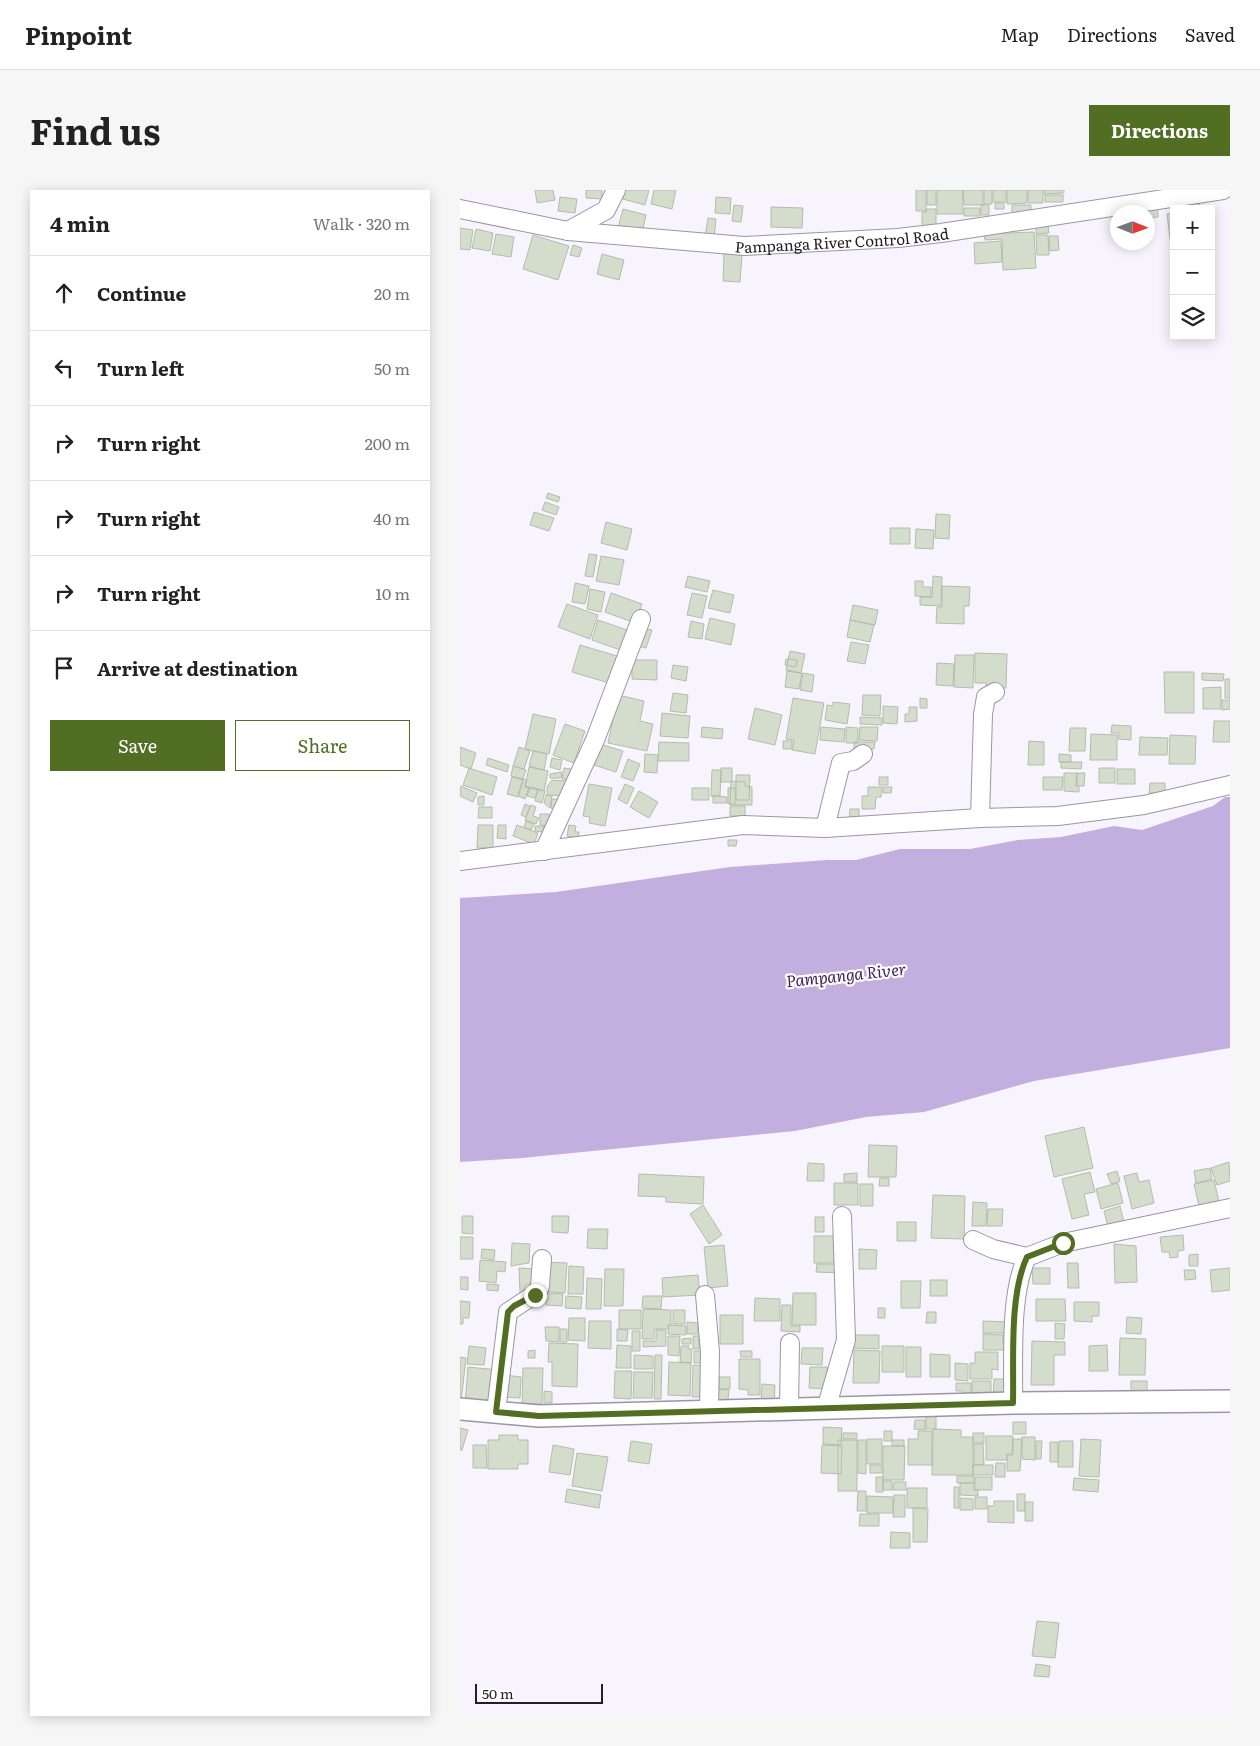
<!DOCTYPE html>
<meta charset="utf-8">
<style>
:root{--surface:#fff;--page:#f6f6f6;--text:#222;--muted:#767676;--line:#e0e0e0;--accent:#516e22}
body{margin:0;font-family:Literata,serif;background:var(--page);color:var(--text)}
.controls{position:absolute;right:15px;top:15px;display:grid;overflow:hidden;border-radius:0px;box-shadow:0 2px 12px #0003}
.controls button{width:45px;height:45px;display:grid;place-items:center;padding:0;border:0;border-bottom:1px solid var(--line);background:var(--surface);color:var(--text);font:25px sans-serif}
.compass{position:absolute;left:650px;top:15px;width:45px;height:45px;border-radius:50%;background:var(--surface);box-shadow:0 2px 12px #0003;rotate:91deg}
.scale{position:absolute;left:15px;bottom:12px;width:128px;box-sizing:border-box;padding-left:5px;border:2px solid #222026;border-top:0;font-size:14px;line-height:18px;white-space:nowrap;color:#222026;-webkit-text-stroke:4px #fff;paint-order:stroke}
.stop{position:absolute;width:15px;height:15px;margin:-11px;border:4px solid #516e22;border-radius:50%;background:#fff}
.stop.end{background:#516e22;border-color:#fff;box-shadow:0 1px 5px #0008}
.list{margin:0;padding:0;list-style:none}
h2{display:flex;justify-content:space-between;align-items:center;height:65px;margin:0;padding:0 20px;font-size:21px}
h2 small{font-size:16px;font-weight:400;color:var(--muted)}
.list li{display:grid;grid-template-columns:32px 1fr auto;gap:15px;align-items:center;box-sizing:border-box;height:75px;padding:0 20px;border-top:1px solid var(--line)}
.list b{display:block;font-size:19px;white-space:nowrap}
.list em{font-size:16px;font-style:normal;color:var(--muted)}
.actions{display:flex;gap:10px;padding:15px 20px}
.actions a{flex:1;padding:11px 0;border:1px solid var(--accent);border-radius:0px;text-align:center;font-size:18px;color:var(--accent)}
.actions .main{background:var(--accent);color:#fff}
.icon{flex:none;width:28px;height:28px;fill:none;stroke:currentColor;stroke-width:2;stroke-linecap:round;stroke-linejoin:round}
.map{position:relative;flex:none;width:770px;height:1526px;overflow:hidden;border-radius:0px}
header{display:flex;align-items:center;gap:30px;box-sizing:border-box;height:70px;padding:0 25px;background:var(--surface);border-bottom:1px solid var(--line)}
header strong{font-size:24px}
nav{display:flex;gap:28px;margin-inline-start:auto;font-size:18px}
.intro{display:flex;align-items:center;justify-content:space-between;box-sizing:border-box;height:120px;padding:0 30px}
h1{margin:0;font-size:35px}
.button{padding:12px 22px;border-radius:0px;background:var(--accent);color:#fff;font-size:18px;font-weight:700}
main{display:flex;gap:30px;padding:0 30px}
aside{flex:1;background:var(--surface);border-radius:0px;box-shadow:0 2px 12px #0003}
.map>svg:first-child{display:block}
.water{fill:#c2aedf}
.building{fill:#d4dccb;stroke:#b4bcac}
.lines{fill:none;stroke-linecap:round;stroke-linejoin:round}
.minor-casing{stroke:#9b95a5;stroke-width:20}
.major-casing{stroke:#9b95a5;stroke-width:24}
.minor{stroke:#fff;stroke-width:18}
.major{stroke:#fff;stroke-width:21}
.route{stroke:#516e22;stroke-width:6}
.labels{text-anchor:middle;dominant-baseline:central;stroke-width:4.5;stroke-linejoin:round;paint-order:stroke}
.street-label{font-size:15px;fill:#222026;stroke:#fff}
.water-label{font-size:16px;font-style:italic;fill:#3b1f59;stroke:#fff}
</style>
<header>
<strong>Pinpoint</strong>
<nav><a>Map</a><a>Directions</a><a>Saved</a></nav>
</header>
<div class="intro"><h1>Find us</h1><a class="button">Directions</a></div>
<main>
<aside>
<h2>4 min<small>Walk · 320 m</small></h2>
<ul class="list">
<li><svg class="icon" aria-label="ahead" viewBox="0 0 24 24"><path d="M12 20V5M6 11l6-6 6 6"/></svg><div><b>Continue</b></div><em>20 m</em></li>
<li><svg class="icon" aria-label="left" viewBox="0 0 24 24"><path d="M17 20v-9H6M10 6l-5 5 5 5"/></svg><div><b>Turn left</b></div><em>50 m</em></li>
<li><svg class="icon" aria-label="right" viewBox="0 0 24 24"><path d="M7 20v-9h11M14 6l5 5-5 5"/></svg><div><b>Turn right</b></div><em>200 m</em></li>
<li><svg class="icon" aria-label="right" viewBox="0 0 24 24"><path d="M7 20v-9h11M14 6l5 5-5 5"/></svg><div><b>Turn right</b></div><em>40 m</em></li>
<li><svg class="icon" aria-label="right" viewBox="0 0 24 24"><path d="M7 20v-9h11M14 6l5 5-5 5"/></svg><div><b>Turn right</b></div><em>10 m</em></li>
<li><svg class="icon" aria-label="arrive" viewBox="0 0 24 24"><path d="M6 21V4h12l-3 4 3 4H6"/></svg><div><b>Arrive at destination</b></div></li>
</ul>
<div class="actions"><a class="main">Save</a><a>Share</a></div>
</aside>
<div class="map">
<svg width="770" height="1526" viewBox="0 0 770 1526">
<rect width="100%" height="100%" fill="#f8f4fe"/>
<path class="water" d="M765,607H770V858L574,891L464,922L406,927L335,941L62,968L0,972V708L96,702L270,677L367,670H396L440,659H510L558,650L601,647L654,636L682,640L753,616Z"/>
<path class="building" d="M75,0H93L95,10L77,13Z
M126,0H142V9L126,8Z
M161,0H189L185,15L159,8Z
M194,0H216L212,19L191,14Z
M456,0H466V21H456Z
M467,0H476V15H467Z
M477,0H503V24H477Z
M503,0H523V15H504Z
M524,0H532V14H524Z
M533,0H546V12H533Z
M547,0H567V13L547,14Z
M568,0H583V13H568Z
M584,0H604V3L584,4Z
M585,5H603V12H585Z
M100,7L117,9L115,23L98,21Z
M256,7L271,8L270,24L255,23Z
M739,9L740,19H714V22L711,23L710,12Z
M535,13H544V19H535Z
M274,15L283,16L281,32L272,31Z
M521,15H529V25H521Z
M552,15H571V27H552Z
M311,17L343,18L342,38L311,37Z
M698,17V27L688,28V22H683L682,18Z
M504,18H520V26H504Z
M163,19L186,25L182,43L158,38Z
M466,19H476V39H462V22H466Z
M714,23V64L712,65L707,24Z
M248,28L256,29L254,48L245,47Z
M576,35H588L589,43L576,44Z
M0,38L13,40L10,60L0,59Z
M16,39L33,43L30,61L12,58Z
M574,42L576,78L543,80L542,49L525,50L524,44Z
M36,44L54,47L51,67L32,64Z
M73,45L109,56L98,90L63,79Z
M576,45H588L589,65H577Z
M589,46H598L599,60L590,61Z
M541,51L542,72L515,74L514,53Z
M113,55L122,58L119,67L110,65Z
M142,64L164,70L159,90L137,84Z
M264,64L282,65L280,92L263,91Z
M88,303L100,307L98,312L86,308Z
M85,312L99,317L96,325L82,320Z
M74,322L94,328L89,341L70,335Z
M476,324L490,325L489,349L475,348Z
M146,332L172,339L167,360L141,353Z
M430,338H450V354H430Z
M456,339L474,340L473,359L455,358Z
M129,364L137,365L133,387L125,386Z
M141,366L164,370L159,395L136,391Z
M228,386L250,391L247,402L225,397Z
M473,386L482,387L481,416L460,415V407H472Z
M455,391H463V397H471V407L455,406Z
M115,393L129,396L125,414L112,412Z
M482,396L510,397L509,416H504V434L476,433L477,417H482Z
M130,399L145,402L141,422L127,419Z
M253,400L274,405L270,423L248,418Z
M151,403L182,414L175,433L145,422Z
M232,403L247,406L242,428L227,425Z
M107,414L138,425L130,449L98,437Z
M393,415L418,420L415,435L390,430Z
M250,428L275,434L271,455L245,449Z
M138,430L173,442L166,462L132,450Z
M390,430L414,435L410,452L387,447Z
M231,431L244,434L242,449L228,447Z
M183,438L192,440L186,458L178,456Z
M391,452L409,455L405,474L387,471Z
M120,455L157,466L149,493L112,482Z
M330,461L345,464L341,483L326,480Z
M515,463L547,464L546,498H526V493H515Z
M495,465H514L513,498L494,497Z
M326,469L337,470L336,477L325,475Z
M172,470H197V490L172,489Z
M477,473L494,474L493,496L476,495Z
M213,475L228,477L226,491L211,488Z
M327,481L342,483L339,499L325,497Z
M704,482H734V523H705Z
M343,483L354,485L352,502L340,500Z
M742,483L764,484L763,491L742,490Z
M765,489H770V508H765Z
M761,497V519H743V498Z
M213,503L228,505L226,523L210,521Z
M158,505L184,511L180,531L193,534L187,561L148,553Z
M403,505H421L420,526L402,525Z
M333,508L364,513L355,564L332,560L334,550L326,549Z
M460,508L467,509V518H460Z
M762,510H770V519L762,520Z
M373,512L390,514L387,534L365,530L367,515L373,516Z
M423,516L438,517L437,534L423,533Z
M449,517H457V531L445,532V524H449Z
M295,518L322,525L315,555L288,549Z
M202,523L230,526L228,548L200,546Z
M73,524L96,529L89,564L65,559Z
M400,527L422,528V535L400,534Z
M754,531H770V552H753Z
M105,534L125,541L114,573L93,565Z
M652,535L671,536V550L658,549L659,543H651Z
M242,537L263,539L262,549L241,547Z
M361,537L385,539L384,552L360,550Z
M386,537L398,538V553H386Z
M400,537H418L417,551L399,550Z
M610,538H626L625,561H609Z
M631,544L657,545V570H630Z
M710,545L736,546L735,574H709Z
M680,547L708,548L707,565H679Z
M323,551H332V559H323Z
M569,551L584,552V575H568Z
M199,552L229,553V571H198Z
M394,552H415L414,559H394Z
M140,554L163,561L156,582L134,575Z
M0,557L16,563L11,579L0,575Z
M59,557L70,561L64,579L53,576Z
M73,561L87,564L84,580L69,576Z
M185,564L198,565L197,583L184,582Z
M599,564L611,565V572H599Z
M28,568L49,575L47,582L26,575Z
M92,568L102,570L100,580L90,577Z
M168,569L180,574L173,591L161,587Z
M601,572H622L621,579L601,578Z
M53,576L66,580L63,589L51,586Z
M69,577L88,581L84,601L65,597Z
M9,578L37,587L32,605L3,595Z
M104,578L116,580L114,591L102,589Z
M261,578H272V592H261Z
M639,578H655V593H639Z
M657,579H675V594H657Z
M252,580H261L260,606H251Z
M102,582L101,588H90V584Z
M604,583H617L616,596L619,597V602L604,601Z
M617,583H625L624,596H617Z
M276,585H290L289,610H276Z
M52,587L63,590L58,607L47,604Z
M419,587H428V595H419Z
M583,587H603L602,600H583Z
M63,589L67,590L65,596L69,597L65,609L58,606Z
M92,590L106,591L104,606L87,605V597Z
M271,591L285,592V596L292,597V615H270Z
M690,593H705V603H689Z
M129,594L152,598L145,636L129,633L130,627L123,626Z
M165,594L174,598L167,614L158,609Z
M1,596L17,603L13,612L0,606Z
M70,597L78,599L75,608L67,606Z
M408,597H422L421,607H416L415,619H402V606H408Z
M423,597H432L431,603H423Z
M232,598H249V610H232Z
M268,598H275V614H268Z
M78,599L85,601L82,613L75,611Z
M179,601L198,612L189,628L170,617Z
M86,605L92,606L90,618L84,613Z
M24,606V615H18V607Z
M253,606L267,607V613H253Z
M92,609H97L96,623L91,618Z
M65,614L70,616L66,627L61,625Z
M71,615L76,617L73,626L79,628L76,634L65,630Z
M270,616H285V626H270Z
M19,617H32V628H18Z
M390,619H399V630H389Z
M80,624H89V636L80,635Z
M66,631L74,634L71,640L64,637Z
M18,635H33V658H17Z
M38,635H46V649L37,648Z
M57,635L78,643L74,654L53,646Z
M109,635L116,636L115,642H119L118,648L107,646Z
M75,636H84L83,642L75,641Z
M268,650H277L276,656H268Z
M624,937L633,978L594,987L585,946Z
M409,955L437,956L436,987H408Z
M769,972L770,991L757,995L751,978Z
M348,973L364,974V991H347Z
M750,978L752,989L736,993L734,981Z
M657,981L660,991L651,994L647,984Z
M630,982L635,1002L624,1004L629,1025L612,1029L602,989Z
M397,983V992H384V984Z
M677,983L679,992L689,990L694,1013L672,1019L664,986Z
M179,984L244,987L243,1014L206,1012V1007L178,1006Z
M420,988H429V996H419Z
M754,990L759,1012L739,1016L734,994Z
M374,993H398V1015H374Z
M658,993L663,1013L641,1019L636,999Z
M400,994H413V1016H400Z
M473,1005L505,1006L504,1049L471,1048Z
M513,1012L527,1013L526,1036H512Z
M243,1015L262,1045L249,1054L230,1024Z
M660,1016L664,1032L648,1037L644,1021Z
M528,1019H543L542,1036H527Z
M2,1026H13V1044L2,1043Z
M92,1026H109L108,1043L92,1042Z
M355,1027H364V1042H355Z
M437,1032H456V1051H437Z
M128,1039H148L147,1059L127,1058Z
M723,1045L724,1060L718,1061V1067L710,1068L709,1062H702L700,1047Z
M354,1046H375V1073H354Z
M0,1047H13V1069H0Z
M52,1053L70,1054L69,1073L51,1076Z
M654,1054L676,1056L677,1092L655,1093Z
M264,1055L268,1096L248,1098L244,1057Z
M22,1059L35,1060L34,1070L21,1068Z
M399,1059L417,1060L416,1079H399Z
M738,1064V1076H729V1065Z
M20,1070L46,1072L45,1082L37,1081L36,1093L19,1091Z
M84,1072L107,1073L105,1103L82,1101Z
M607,1073H618L619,1098H608Z
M357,1074H381L380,1083L356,1082Z
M109,1076L124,1077L123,1104H108Z
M59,1078L77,1079L76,1103H60Z
M572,1078H590V1094H573Z
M770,1078V1100L752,1102L750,1080Z
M145,1079H164L163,1116H144Z
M724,1080H735L736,1089L725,1090Z
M238,1085L240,1105L203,1107L202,1088Z
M0,1087H8V1100L0,1099Z
M127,1088L142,1089L141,1119H126Z
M470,1090H487V1106H470Z
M441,1091H461L460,1118H441Z
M27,1094L39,1095L38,1101L27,1100Z
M86,1103L103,1104L102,1116L86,1115Z
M333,1103H356V1135H332Z
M106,1106L122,1107L121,1119L105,1118Z
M183,1106H202L201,1119L182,1118Z
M295,1108L320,1109V1131H294Z
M576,1109H605L606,1131H576Z
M0,1111L10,1112L9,1128H3V1134H0Z
M614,1112H639V1126H632V1132L614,1131Z
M322,1115H331V1136H340V1142L321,1141Z
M418,1118H425V1128H418Z
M183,1119L211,1120V1135H208V1139H194V1149H182Z
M159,1120H181V1139H159Z
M213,1120H225V1134H213Z
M467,1122H476V1133H466Z
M260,1125H283V1154H260Z
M667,1127L682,1128L681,1144L666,1143Z
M109,1128H125V1151L108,1150Z
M129,1131H151V1159L128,1158Z
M523,1131L549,1132V1152H544V1143H523Z
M227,1132L238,1133V1144H227Z
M595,1133L605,1134L604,1149H595Z
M209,1135L226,1136V1145L208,1144Z
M85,1137H99V1152L86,1151Z
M100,1139H107V1152H100Z
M157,1139L168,1140L167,1151H157Z
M196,1140H206V1156L183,1157V1151H196Z
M172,1141H180V1161H172Z
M523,1144L543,1145V1154H547L546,1160H523Z
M393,1145H419V1159L393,1158Z
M208,1146H220L219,1166L208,1165Z
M233,1146H239V1159H233Z
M231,1148V1154H222V1149Z
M660,1148L686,1149L685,1185H659Z
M572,1151L605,1152V1165H594V1195H571Z
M89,1153L118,1154L117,1197L92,1196V1172H88Z
M157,1155L171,1156V1178H156Z
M647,1155L648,1181H629V1156Z
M9,1156L26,1158L24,1175L7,1174Z
M221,1156H229L228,1159H232L231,1173L220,1172Z
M422,1156H444V1182H422Z
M446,1157H461V1187H446Z
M342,1158H363L362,1175L341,1174Z
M75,1160V1168H68V1161Z
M394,1160L420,1161L419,1193H393Z
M234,1161H241V1173H234Z
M280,1161H292V1167H281Z
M515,1162H538V1180L532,1179V1189H510V1173H515Z
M470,1164L490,1165V1187H470Z
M174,1165L193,1166V1179H174Z
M195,1165H202L201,1209H194Z
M0,1167L6,1168L1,1212H0Z
M279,1169H300V1205H288V1200L279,1199Z
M209,1172L231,1173L230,1206L208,1205Z
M495,1173L508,1174V1191L495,1190Z
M233,1175L246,1176L245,1207H232Z
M8,1177L38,1180L35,1216L5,1214Z
M350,1177H367V1199L349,1198Z
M63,1178H83L82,1214L62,1213Z
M155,1181H172L171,1209L154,1208Z
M174,1182H193L192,1208H173Z
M45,1185L61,1187L60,1208L44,1207Z
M259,1187H270V1199H259Z
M534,1189H545L544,1207H533Z
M512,1191H531V1209H512Z
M671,1191H687V1206H671Z
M496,1193H511V1208H503V1201H496Z
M302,1194L315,1195L314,1214H301Z
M257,1199L269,1200L268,1210L253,1209Z
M84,1201L92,1202V1213H84Z
M466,1222H476V1239H466Z
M455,1230H465V1240L454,1239Z
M553,1232H566V1244H553Z
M363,1237L382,1238L381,1255L363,1254Z
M0,1238L8,1240L2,1260H0Z
M473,1239L501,1240V1247H513V1285H472Z
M424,1241H432V1251H424Z
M458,1241H472V1275H448V1249H458Z
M383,1243H397V1249H383Z
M513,1243H524V1253H513Z
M39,1245H58V1250H68V1274H58V1279H28V1250H39Z
M526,1246H553L552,1264H547V1270H526Z
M562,1247H575V1270L562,1269Z
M407,1249H422V1274H407Z
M553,1249H562L560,1281H547V1265H553Z
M621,1249L641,1250L639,1287L619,1286Z
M378,1250H397V1301H378Z
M398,1250H406V1284L398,1283Z
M432,1250H444V1256H432Z
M171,1251L192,1254L189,1274L168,1271Z
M576,1251H582L581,1269H576Z
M599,1251H613V1277H598Z
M590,1252H598V1272H590Z
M514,1254H523L524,1274L514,1275Z
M13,1255H26L27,1278H13Z
M93,1255L114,1259L110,1285L89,1282Z
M362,1255L382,1256L381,1284L361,1283Z
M423,1256H445L444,1290H423Z
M117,1263L148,1267L142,1301L112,1296Z
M536,1273H545V1287H535Z
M410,1275H422V1283H410Z
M513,1275H533V1285H513Z
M497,1286H514V1293H497Z
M416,1287H423V1302H416Z
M515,1287H532V1300H515Z
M614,1288L639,1290L638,1302L613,1300Z
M423,1291H432V1300H423Z
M434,1292H446V1300H433Z
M500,1293H514V1300H518V1306L500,1305Z
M494,1297H499V1318H494Z
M447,1298H467V1318H447Z
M107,1299L141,1305L139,1318L105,1312Z
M398,1301H406V1321H397Z
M557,1304H565V1321H557Z
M434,1305H445V1327H433Z
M407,1306L433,1307V1323H407Z
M515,1307H527V1319H515Z
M500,1308L513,1309V1320H500Z
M534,1311H554V1333L528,1332V1316H534Z
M565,1312H573V1331H565Z
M453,1318L468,1319L467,1352H453Z
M400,1324H419V1336H399Z
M431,1342L450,1343V1358H430Z
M577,1431L599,1433L595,1468L572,1466Z
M576,1474L590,1476L589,1487L574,1486Z"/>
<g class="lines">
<g class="minor-casing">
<g id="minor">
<path id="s1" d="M0,19L108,41L284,56L438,48L481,43L763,0"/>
<path d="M108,41L146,20L156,0"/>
<path d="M520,628L523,524L526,507L535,502"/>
<path d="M365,638L381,573L393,571L403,564"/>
<path d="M84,661L135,550L181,429"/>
<path d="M0,671L283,635L365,638L520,628L598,626L684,615L770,595"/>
<path d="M513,1050L533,1059L567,1067L603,1053L770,1018"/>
<path d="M245,1105L250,1162L249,1222"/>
<path d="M553,1213C554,1170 549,1105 567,1067"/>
<path d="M366,1219L386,1150L382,1026"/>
<path d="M329,1220L330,1153"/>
<path d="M36,1222L48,1122L77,1103L80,1096L82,1069"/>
</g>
</g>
<g class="major-casing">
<path id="major" d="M0,1219L79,1226L553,1213L770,1211"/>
</g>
<use href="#minor" class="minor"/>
<use href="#major" class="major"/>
</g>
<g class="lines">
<path class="route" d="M75,1105L54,1116L48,1122L36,1222L79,1226L553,1213C554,1170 549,1105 567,1067L603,1053"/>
</g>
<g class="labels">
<g class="street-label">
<text stroke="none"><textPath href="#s1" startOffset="385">Pampanga River Control Road</textPath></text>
</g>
<g class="water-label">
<text transform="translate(386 784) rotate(-6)">Pampanga River</text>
</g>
</g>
</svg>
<div class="controls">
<button>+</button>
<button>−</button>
<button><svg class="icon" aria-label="layers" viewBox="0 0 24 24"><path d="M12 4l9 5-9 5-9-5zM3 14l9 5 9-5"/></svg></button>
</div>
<svg class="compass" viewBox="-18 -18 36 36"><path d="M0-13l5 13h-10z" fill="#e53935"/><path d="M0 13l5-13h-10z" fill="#767676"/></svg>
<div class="scale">50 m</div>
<div class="stop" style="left:603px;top:1053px"></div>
<div class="stop end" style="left:75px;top:1105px"></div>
</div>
</main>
